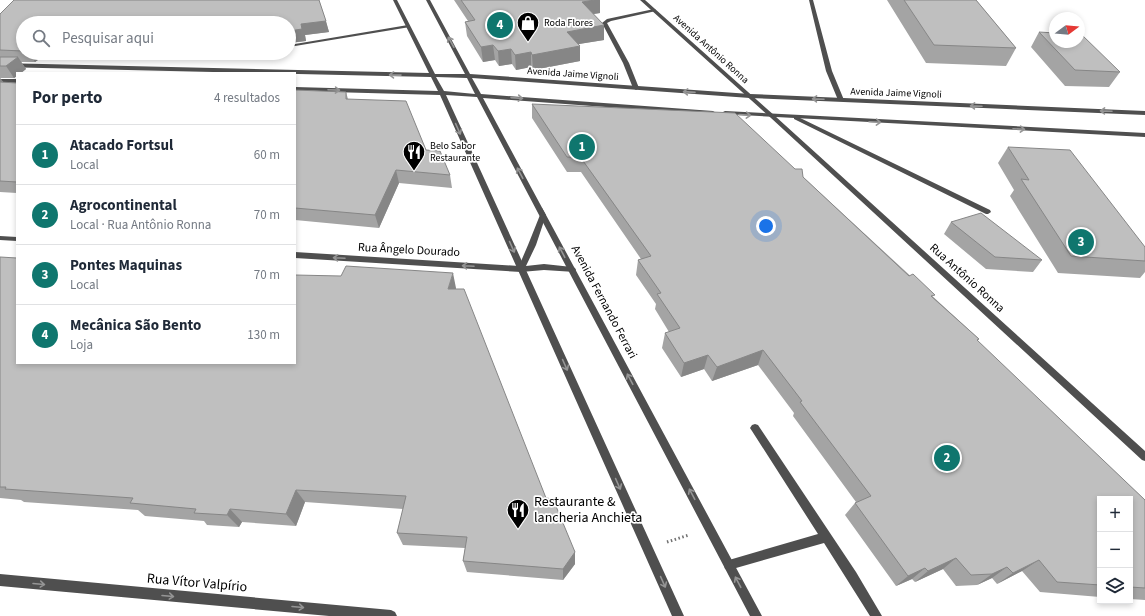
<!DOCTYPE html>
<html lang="pt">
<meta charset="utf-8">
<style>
:root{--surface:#fff;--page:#f6f6f7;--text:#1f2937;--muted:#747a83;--line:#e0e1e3;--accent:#0f766e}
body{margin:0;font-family:"Source Sans 3",sans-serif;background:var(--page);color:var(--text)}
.controls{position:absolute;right:12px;bottom:12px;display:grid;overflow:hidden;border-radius:0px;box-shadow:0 2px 6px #0003}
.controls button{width:36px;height:36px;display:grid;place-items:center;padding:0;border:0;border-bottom:1px solid var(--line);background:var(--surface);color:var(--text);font:20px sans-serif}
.compass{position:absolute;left:1049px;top:12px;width:36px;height:36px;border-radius:50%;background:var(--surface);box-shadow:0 2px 6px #0003;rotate:74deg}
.you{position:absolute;left:766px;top:226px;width:14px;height:14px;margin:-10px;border:3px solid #fff;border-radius:50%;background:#1a73e8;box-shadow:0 0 0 6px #1a73e833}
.badge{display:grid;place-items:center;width:26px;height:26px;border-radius:50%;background:var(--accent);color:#fff;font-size:13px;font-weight:700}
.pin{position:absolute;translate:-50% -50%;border:2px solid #fff;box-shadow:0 1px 4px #0006}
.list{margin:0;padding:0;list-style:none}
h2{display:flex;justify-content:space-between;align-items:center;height:52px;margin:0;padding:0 16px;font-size:17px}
h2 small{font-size:13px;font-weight:400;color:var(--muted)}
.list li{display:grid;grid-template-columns:26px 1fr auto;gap:12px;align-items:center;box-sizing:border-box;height:60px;padding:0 16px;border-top:1px solid var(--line)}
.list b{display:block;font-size:15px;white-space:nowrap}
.list p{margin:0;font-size:13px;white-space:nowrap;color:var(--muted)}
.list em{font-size:13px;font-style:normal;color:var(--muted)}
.icon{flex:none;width:22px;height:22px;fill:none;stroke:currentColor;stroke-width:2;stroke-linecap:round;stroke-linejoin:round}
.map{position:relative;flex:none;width:1145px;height:616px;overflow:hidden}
.search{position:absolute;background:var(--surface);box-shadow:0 2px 6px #0003;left:16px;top:16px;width:280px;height:44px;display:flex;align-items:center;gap:10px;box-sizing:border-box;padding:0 14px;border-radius:22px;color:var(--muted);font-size:15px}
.panel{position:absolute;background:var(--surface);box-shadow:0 2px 6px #0003;left:16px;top:72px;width:280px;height:292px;border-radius:0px}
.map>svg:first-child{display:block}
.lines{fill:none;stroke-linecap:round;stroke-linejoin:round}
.path{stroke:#717171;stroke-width:3;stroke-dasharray:1.5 2.5;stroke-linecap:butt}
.service{fill:#4f4f4f;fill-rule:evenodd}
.minor{fill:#4f4f4f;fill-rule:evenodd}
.tertiary{fill:#4f4f4f;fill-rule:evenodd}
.wall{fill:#a4a4a4}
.shaded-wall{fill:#868686}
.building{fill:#bfbfbf;stroke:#868686}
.oneway{stroke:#959595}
.labels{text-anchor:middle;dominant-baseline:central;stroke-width:3.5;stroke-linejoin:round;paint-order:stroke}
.far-poi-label{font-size:10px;fill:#000;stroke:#fff;text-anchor:start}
.far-street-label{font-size:10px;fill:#000;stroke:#fff}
.street-label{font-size:12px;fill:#000;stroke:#fff}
.near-poi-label{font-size:14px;fill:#000;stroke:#fff;text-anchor:start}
.near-street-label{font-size:14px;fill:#000;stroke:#fff}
</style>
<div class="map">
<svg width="1145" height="616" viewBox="0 0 1145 616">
<rect width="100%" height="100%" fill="#fff"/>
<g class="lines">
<path class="path" d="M667,542L689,535"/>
<path class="service" d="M809,0H813L832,71L844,100L843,101L838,100L826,71Z
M654,9L656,10V11L611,21L607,23L629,63L639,88L636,90L633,88L623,63L602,23L607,19Z
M408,25L410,26V27L289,47V45Z
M796,116L990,210L991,212L988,214H986L794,119V117Z
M755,424L758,425L856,572L882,616H870L824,543L729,570L725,569L724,565L725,561L729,560L818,534L752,431L750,428L752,425Z"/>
<path class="minor" d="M640,0H645L775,116L1145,451V461L1142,460L771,118Z
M538,208H542L546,215L536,245L526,266L544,264L572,267L575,268L576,270L575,272L544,270L521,272L295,258V252L519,266L528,245L540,215L537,210Z
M0,236L17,237V241L0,240Z
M0,574L391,610L395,612L397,616H329L0,586Z"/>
<path class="tertiary" d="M393,0H397L435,74H465L426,0H430L470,74L750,94L1145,111V115L750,98L472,78L481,94L713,111L716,113L713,115L483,98L762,616H750L477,97L446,95L684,616H672L440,95L295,91V87L438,91L431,77L0,67V63L429,73ZM436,77L467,78L475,94L444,91Z
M0,79H17V83H0Z
M725,111L1145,133V137L723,114V112Z"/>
</g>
<path class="wall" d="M14,0H319L329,32L305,35L306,41L289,43V23H23V53H48L35,62H21L26,69L21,73H17V76L14,78H0L3,82L17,83V193L0,192V14Z
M454,0H600V13L593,14L604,25V40L578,44L580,61L533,70L531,67L516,70L512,64L499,66L495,60L483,62L467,36L465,22L468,21Z
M887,0H976L1016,48L1006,66L926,63Z
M1039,32L1120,72L1109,87L1065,86L1031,47Z
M295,90L346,92L348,99L426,150L450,175L452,188L399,183L379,228L295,220Z
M532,104L803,177L979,339L977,341L1145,500V600L1130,599V499H1100V597L1040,592L1022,571L997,584L992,578L977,585L956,586L943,569L915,582L912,579L896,586L845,515L855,503L856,502L793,416L794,413L758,365L712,381L704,369L681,377L662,348L665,333L669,332L655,309L656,304L636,275L638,260L641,259L581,172H567L532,118Z
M1008,147L1145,247V272L1140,278L1058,273L1010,196L1014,190L998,163Z
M951,222L1042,260L1033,272L986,269L944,234Z
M0,257L17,363L456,288V289L546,498L575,552V564L563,580L467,572L463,561L465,548L403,545L397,533L403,509L305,502L296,526L242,522L239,527L207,525L204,521L145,516L138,510L24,502L21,500L0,498Z"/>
<path class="shaded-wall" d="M595,0H600V13L581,16L582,2Z
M326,21L329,32L305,35L306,41L289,43V31L301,24Z
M604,25V40L567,46V32Z
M493,45L495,60L483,62L481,47Z
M580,46V61L533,70L532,55Z
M511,49L512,64L499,66L498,51Z
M531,52V67L516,70L515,55Z
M29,53H48L35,62Z
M149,53H194L152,57Z
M18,57L26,69L21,73H17V76L14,78L6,66Z
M0,78L5,84L0,88Z
M396,170L399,183L379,228L375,215Z
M453,273L456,288L452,304L448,289Z
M763,350L758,365L712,381L717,367Z
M708,355L704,369L681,377L684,363Z
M296,490L305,502L296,526L286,514Z
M230,509L242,522L239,527L227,515Z
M575,552V564L563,580V569Z
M956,558L943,569L915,582L928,571Z
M1039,560L1022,571L997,584L1013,573Z
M1007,567L992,578L977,585L992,574Z
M925,568L912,579L896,586L908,576Z"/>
<path class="building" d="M14,0H319L326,21L301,24L302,29L289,31V23H23V51L0,50V14Z
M461,0H595L582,2L604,25L567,32L580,46L532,55L531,52L515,55L511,49L498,51L493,45L481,47L465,22L475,20Z
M904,0H976L1016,48L934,45Z
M1039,32L1055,33V42H1079V34H1081L1120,72L1075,70Z
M0,57H18L6,66H0Z
M0,82L17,83V182L0,181Z
M295,90L346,92V99L406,101L426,150L440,151L450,175L396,170L375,215L295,208Z
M532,104L735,113L795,169H802L803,177L909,276L913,274L935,295L931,296L979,339L977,340L1145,500V588L1130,587V499H1100V585L1057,582L1039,560L1013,573L1007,567L992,574L971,575L956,558L928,571L925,568L908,576L855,503L871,496L800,402L802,401L763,350L717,367L708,355L684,363L665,333L680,328L657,294L661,293L638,260L651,256L581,158L567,157Z
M1008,147L1070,150L1145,247V261L1071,256L1021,179L1029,180Z
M981,213L1042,260L995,257L951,222Z
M0,257L17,258V363H295V275L341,276L346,266L453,273L448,289H464L546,498L553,499L575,552L563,569L463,561L467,537L397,533L406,496L296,490L286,514L230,509L227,515L194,513L196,509L130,503L133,498L5,489L6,487H0Z"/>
<defs><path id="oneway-shaft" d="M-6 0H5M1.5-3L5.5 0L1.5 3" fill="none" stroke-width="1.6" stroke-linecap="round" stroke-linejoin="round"/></defs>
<g class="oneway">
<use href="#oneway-shaft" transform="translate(451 42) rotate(-119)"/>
<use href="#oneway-shaft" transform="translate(395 75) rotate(-179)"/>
<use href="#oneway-shaft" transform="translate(334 90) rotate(2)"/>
<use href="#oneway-shaft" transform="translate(689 92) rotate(-176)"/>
<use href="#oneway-shaft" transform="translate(517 98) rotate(4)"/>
<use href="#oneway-shaft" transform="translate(818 99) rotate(-178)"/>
<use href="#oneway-shaft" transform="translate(976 106) rotate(-178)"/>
<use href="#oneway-shaft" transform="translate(1106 111) rotate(-178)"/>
<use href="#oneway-shaft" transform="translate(745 115) rotate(4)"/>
<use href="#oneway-shaft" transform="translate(875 122) rotate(3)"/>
<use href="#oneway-shaft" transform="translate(458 129) rotate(66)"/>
<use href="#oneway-shaft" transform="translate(1019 129) rotate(3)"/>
<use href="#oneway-shaft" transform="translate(520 173) rotate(-118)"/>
<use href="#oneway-shaft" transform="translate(512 247) rotate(66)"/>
<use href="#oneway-shaft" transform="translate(562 252) rotate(-118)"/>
<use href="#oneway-shaft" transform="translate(339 258) rotate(-177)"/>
<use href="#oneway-shaft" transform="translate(468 266) rotate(-177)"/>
<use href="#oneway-shaft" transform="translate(565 365) rotate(66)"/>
<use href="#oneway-shaft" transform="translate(630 379) rotate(-118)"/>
<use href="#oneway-shaft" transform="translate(618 484) rotate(66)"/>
<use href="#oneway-shaft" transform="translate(692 494) rotate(-118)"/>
<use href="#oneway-shaft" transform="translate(663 582) rotate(66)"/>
<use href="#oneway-shaft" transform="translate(738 582) rotate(-118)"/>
<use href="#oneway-shaft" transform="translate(39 584) rotate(5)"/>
<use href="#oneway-shaft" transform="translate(168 596) rotate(5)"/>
<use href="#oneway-shaft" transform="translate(298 607) rotate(5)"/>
</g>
<defs>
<g id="shop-pin" transform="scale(1.15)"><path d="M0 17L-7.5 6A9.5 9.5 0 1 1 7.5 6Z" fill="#000" stroke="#fff"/><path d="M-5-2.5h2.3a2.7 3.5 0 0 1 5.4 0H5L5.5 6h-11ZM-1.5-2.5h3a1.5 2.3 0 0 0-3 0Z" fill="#fff"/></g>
<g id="restaurant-pin" transform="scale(1.15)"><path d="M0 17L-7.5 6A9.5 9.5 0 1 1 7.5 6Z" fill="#000" stroke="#fff"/><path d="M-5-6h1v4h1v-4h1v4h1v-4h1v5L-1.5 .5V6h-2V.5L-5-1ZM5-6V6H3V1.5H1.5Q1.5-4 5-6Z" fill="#fff"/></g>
</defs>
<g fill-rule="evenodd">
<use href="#shop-pin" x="528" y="23"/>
<use href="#restaurant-pin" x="414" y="152"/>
<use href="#restaurant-pin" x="518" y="510"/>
</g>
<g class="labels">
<g class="far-poi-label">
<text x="544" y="23">Roda Flores</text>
<text x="430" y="146">Belo Sabor<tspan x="430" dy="12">Restaurante</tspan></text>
</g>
<g class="far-street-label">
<text transform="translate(711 49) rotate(42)">Avenida Antônio Ronna</text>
<text transform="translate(573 74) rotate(4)">Avenida Jaime Vignoli</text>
<text transform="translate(896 93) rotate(2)">Avenida Jaime Vignoli</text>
</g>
<g class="street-label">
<text transform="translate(409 250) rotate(3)">Rua Ângelo Dourado</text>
<text transform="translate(967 278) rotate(42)">Rua Antônio Ronna</text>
<text transform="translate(604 302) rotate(62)">Avenida Fernando Ferrari</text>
</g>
<g class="near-poi-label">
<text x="534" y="502">Restaurante &amp;<tspan x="534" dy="16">lancheria Anchieta</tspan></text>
</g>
<g class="near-street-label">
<text transform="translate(197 583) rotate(5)">Rua Vítor Valpírio</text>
</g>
</g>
</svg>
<div class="controls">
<button>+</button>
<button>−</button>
<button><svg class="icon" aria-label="layers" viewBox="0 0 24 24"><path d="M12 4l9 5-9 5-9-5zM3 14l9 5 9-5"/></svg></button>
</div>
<svg class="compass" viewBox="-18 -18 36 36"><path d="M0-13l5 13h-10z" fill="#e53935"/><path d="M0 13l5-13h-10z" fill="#747a83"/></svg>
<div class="you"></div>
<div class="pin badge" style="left:582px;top:147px">1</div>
<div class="pin badge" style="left:947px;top:458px">2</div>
<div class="pin badge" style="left:1081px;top:242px">3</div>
<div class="pin badge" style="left:500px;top:25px">4</div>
<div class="search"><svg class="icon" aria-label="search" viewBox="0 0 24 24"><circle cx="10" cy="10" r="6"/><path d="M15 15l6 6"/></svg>Pesquisar aqui</div>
<section class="panel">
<h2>Por perto<small>4 resultados</small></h2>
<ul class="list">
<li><span class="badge">1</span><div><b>Atacado Fortsul</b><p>Local</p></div><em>60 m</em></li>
<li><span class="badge">2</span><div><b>Agrocontinental</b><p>Local · Rua Antônio Ronna</p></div><em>70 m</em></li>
<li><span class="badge">3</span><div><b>Pontes Maquinas</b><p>Local</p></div><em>70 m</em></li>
<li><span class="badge">4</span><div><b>Mecânica São Bento</b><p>Loja</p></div><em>130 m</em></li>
</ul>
</section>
</div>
